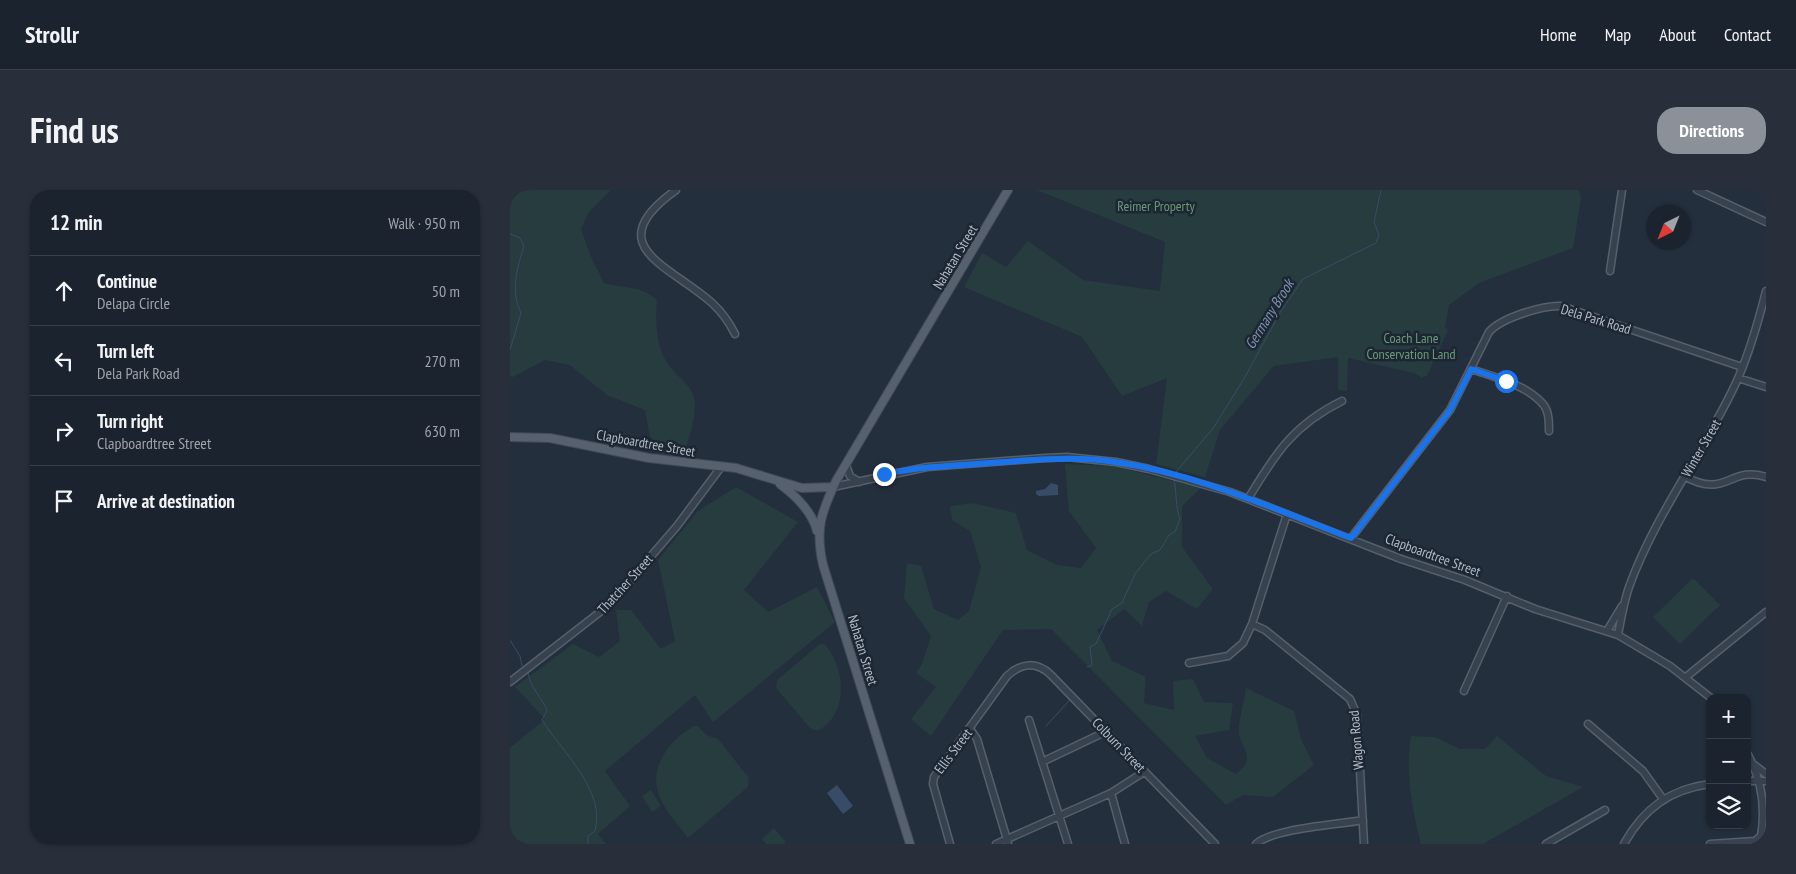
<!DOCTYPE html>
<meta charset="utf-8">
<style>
:root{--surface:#1b232e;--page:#282f3a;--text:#f1f3f6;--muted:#a0a4aa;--line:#39404a;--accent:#8c9099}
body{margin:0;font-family:"PT Sans Narrow",sans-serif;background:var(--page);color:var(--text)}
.controls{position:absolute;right:15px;bottom:15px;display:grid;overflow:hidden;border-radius:10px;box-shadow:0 1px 4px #0004}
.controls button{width:45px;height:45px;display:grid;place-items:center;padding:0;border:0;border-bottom:1px solid var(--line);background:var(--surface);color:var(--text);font:25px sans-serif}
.compass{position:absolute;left:1136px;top:15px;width:45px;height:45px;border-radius:50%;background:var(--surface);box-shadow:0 1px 4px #0004;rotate:223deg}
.stop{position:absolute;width:15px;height:15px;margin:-11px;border:4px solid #1a73e8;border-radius:50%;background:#fff}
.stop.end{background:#1a73e8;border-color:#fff;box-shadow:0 1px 5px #0008}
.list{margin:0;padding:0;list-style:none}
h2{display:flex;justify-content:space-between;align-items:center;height:65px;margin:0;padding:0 20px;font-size:21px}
h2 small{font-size:16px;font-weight:400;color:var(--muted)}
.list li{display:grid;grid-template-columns:32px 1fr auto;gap:15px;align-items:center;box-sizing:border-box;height:70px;padding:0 20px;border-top:1px solid var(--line)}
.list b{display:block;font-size:19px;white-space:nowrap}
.list p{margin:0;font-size:16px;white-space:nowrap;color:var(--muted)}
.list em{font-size:16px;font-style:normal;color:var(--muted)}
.icon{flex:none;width:28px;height:28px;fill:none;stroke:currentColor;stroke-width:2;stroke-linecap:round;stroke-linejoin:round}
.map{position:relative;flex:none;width:1256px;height:654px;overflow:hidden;border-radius:20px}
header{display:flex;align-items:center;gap:30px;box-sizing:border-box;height:70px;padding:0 25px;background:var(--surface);border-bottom:1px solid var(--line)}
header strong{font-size:24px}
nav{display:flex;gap:28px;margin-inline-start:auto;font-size:18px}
.intro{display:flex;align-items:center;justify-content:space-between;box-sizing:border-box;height:120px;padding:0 30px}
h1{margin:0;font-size:35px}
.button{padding:12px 22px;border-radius:20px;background:var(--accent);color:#fff;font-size:18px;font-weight:700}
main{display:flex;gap:30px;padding:0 30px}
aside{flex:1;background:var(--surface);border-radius:20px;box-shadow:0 1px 4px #0004}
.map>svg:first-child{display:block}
.green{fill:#263c3f}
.water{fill:#394c67}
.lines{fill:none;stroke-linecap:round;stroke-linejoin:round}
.stream{stroke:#394c67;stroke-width:1}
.minor-casing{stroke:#565f6c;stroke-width:9}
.major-casing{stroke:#414a57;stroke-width:10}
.minor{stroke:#38414e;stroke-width:6}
.major{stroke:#56606e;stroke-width:8}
.route{stroke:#1a73e8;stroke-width:6}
.labels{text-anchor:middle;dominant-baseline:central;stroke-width:5;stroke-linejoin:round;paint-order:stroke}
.park-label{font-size:14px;fill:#6b9a76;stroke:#1d2633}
.street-label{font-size:14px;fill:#b4bcc9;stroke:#1d2633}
.water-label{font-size:15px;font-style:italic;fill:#7c92b1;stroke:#1d2633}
</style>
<header>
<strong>Strollr</strong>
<nav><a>Home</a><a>Map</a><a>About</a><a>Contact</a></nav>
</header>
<div class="intro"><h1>Find us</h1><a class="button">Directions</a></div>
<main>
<aside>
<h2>12 min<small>Walk · 950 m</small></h2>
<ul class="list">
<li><svg class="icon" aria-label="ahead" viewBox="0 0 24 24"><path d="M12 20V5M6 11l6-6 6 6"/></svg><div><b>Continue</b><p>Delapa Circle</p></div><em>50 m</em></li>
<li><svg class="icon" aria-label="left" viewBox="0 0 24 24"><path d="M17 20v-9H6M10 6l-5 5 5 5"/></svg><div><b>Turn left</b><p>Dela Park Road</p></div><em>270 m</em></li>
<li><svg class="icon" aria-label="right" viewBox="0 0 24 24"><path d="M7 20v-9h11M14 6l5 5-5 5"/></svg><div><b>Turn right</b><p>Clapboardtree Street</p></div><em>630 m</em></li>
<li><svg class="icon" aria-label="arrive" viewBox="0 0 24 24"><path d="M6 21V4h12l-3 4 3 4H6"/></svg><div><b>Arrive at destination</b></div></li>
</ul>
</aside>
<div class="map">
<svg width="1256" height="654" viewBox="0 0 1256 654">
<rect width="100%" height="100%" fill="#242f3e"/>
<path class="green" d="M0,0H101L79,22L71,39L81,67L94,93C115,99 131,95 147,110C145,130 146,160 160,177C166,185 182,197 184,207C188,226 178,249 173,267L147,264L139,243L135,220L97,205L60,175L35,170L3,187L0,186Z
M527,0H1069L1071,8L1063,58L969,93L939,115L935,137L938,140L917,186H914L912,188L904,183L838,168L837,201L828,200V167L764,176L710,240L695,287L646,274L657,188L612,206L572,147L454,97L472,63L496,77L518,51L573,90L650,101L655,52Z
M555,274L603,276L691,298L672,316V357L703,399L687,419L656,401L639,412L632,436L614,419L587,440L602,471L636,487L634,513L664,520L663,491L683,489L694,512L723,513L719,540L685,546L697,568L726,584C750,566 727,557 729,538C730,525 734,511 736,498L784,521L791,549L804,575L763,607L733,605L716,615L541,439L493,440L421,546L401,529L426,497L406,483L412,474L421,446L394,408L397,373L411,376L424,419L448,430L459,421L471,377L460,341L442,330L440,316L463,313L506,323L517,360L547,375L571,378L586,358L559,321Z
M226,297L288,332L234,400L258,422L307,397L325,432L203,532L185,505L95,581L120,616L88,644L96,654H0V558L35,529L5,497L63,454L89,467L110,451L106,420H121L151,459L165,451L148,370L188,321Z
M1183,388L1210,415L1170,454L1143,427Z
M310,454H315C335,479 340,522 308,541L300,538L266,498L267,490Z
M184,536H188L196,545L208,549L239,588L238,597L178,648C169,635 152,618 148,602C140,574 161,549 184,536Z
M901,546L925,547L950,559H975L987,546L1036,586L1073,597L973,654H911C902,620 895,581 901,546Z
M141,600L151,616L142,622L132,606Z
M264,638L276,652L273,654H256L252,649Z"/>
<path class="water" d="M541,293L548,295V305L529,306L526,304V301L535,299Z
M327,595L343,616L333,624L317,603Z"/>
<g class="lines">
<path class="stream" d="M0,44L10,48L14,56C7,79 0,100 11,123L0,160
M666,282L704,237L735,187L771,121L793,89L866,53L869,45L864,32L871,0
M0,450L10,466L12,476
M577,477L582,475L580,457L586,454L602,419L612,413L625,384L641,364L650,360L659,345L665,342L670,329C665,316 667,303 664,289
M18,483C20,497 32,508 37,520L32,530C52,562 96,600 85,641L78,646V654
M536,536L559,511"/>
<g class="minor-casing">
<path id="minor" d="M166,0C87,56 161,76 202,113C212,122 219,132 225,144
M1187,0L1256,32
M1100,81L1112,0
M961,179C984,187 1014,194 1031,212C1039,219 1039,231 1039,241
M1228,188L1256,197
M336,275L340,286L349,292
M1174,286C1217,310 1219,275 1256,287
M323,297L417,277L535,268L557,267L606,272L639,279L720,302L891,369L955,390L1025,419L1108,445L1160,476L1201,508
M738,309C765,264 783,235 832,211
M841,348L940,220L979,142C991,128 1033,115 1051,116L1232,177
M742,434L755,440L840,509L847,525L854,654
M1097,441L1112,416
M1108,445C1111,428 1114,412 1119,397C1145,325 1193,263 1225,195C1239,165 1248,133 1256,101
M679,473L718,466L733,453L742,434L777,324
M1176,487L1256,422
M0,492L99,415L167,336L211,277
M954,501L997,406
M519,530L558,654
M1078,534L1133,581L1153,609
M460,539L467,549L498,653
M532,572L595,542
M1243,574L1256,584
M1237,591H1256
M601,603L615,654
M440,654L423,594L424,587L497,486C511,473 527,471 541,485L705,654
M486,654L601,603L634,582
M746,654C764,638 827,635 853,630
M1036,654L1095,620
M1114,654C1133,619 1160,599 1200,594
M1200,654L1245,651L1251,646C1256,617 1251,588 1237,563"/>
</g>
<g class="major-casing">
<path id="major" d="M0,247L40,248L139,268L226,278L292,298L323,297
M270,294C286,306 302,321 307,341
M400,654L313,375C305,339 311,323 326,291L498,0"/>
</g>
<use href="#minor" class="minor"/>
<use href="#major" class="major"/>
</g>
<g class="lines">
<path class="route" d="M374,284C419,275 462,275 507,271C541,269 572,267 605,272C687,284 764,319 841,348L940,220L961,179L996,191"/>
</g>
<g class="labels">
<g class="park-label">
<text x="646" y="16">Reimer Property</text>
<text x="901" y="148">Coach Lane<tspan x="901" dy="16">Conservation Land</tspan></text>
</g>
<g class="street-label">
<text transform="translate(445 67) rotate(-59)">Nahatan Street</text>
<text transform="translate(1086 129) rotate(17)">Dela Park Road</text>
<text transform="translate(136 253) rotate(10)">Clapboardtree Street</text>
<text transform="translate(1191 258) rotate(-60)">Winter Street</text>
<text transform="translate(923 365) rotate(20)">Clapboardtree Street</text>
<text transform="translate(115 394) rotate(-48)">Thatcher Street</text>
<text transform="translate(353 460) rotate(73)">Nahatan Street</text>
<text transform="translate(846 550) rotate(-95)">Wagon Road</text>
<text transform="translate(609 555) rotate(46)">Colburn Street</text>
<text transform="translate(443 561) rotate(-53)">Ellis Street</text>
</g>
<g class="water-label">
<text transform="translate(759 124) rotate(-58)">Germany Brook</text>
</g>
</g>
</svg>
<div class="controls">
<button>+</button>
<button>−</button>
<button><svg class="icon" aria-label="layers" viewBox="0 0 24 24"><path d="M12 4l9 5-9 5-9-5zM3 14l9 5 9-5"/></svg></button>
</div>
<svg class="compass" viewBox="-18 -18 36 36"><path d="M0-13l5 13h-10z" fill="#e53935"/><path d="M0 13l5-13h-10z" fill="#a0a4aa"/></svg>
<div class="stop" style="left:996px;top:191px"></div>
<div class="stop end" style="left:374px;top:284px"></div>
</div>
</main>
